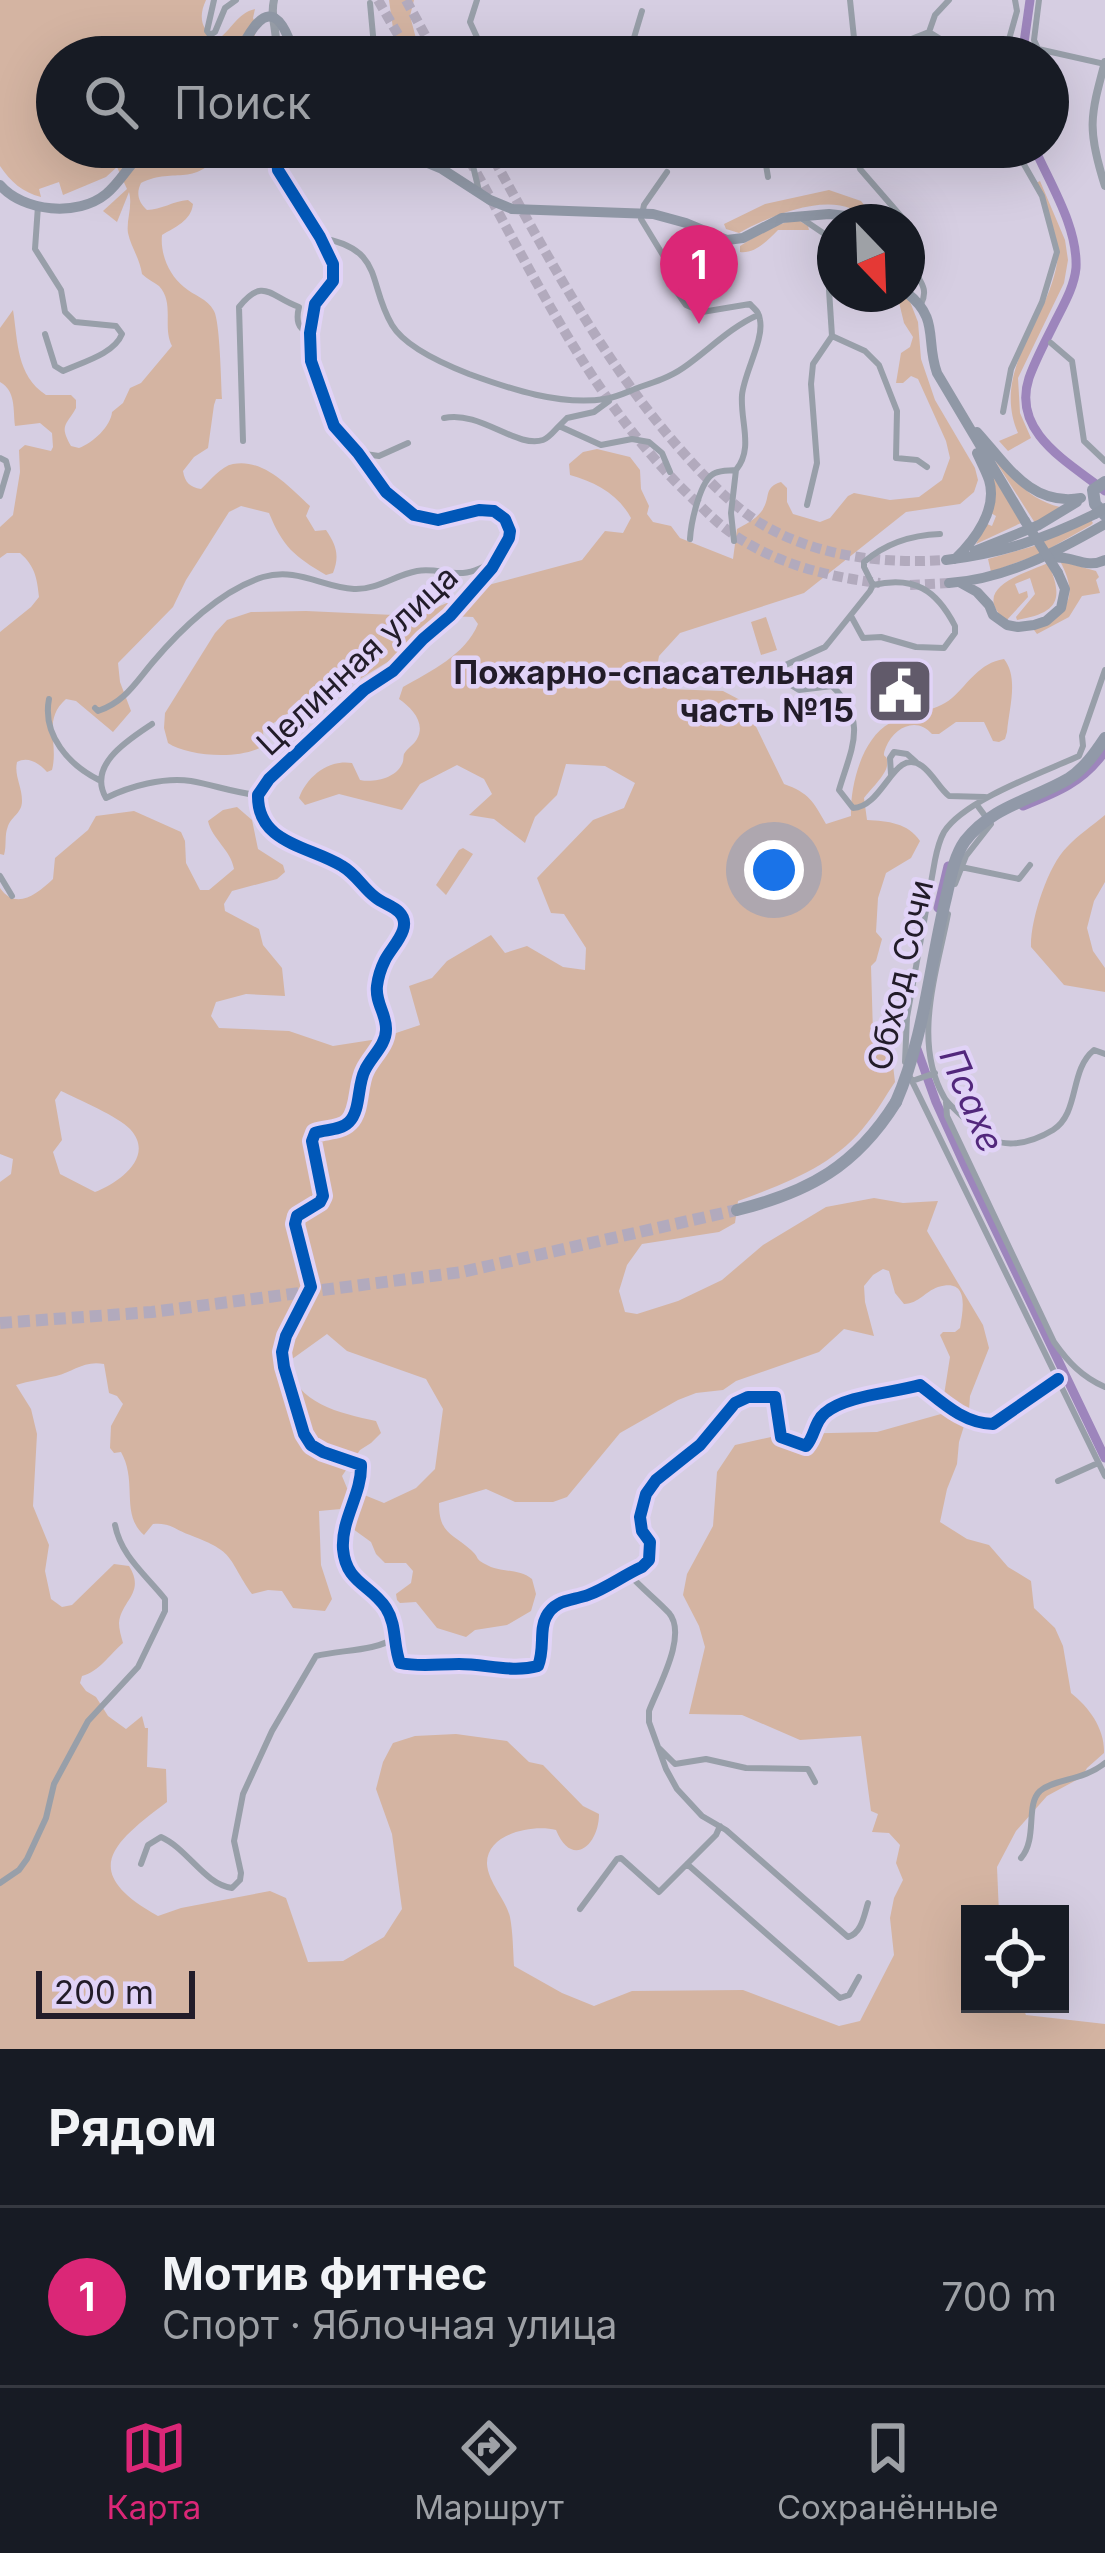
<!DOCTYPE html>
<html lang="ru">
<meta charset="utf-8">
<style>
:root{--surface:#171b24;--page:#20242c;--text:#f1f3f6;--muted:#9ea1a6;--line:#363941;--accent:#db2777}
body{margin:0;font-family:Inter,sans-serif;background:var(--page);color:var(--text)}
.controls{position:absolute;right:36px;bottom:36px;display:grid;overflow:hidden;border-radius:0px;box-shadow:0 12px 48px #0002}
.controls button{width:108px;height:108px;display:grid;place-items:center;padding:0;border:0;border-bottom:3px solid var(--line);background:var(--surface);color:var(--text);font:60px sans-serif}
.compass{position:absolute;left:817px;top:204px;width:108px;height:108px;border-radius:50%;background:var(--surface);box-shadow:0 12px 48px #0002;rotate:157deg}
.scale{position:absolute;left:36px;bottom:30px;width:159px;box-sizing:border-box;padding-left:12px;border:6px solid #221c29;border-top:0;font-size:33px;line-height:42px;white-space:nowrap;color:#221c29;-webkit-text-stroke:9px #e1d3f7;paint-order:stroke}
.you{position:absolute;left:774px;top:870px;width:42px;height:42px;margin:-30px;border:9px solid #fff;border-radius:50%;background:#1a73e8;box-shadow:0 0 0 18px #1a73e833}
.badge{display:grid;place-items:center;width:78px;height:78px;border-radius:50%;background:var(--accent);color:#fff;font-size:39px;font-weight:700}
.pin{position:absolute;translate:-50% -99px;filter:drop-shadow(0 3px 6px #0008)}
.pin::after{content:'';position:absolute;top:63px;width:42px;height:36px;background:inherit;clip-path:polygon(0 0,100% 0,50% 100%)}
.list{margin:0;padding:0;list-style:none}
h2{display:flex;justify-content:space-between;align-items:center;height:156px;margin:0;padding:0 48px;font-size:51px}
h2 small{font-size:39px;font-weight:400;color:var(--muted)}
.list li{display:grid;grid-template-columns:78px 1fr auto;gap:36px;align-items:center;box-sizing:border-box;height:180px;padding:0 48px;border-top:3px solid var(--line)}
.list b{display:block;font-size:45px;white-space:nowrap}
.list p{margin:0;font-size:39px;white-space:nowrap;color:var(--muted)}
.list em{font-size:39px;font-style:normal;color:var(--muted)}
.icon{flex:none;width:66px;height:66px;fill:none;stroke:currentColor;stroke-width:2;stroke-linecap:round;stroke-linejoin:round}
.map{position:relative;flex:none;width:1105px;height:2049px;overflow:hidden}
.search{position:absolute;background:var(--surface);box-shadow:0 12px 48px #0002;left:36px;right:36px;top:36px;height:132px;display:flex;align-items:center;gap:30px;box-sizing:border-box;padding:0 42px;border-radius:66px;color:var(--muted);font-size:45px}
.sheet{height:336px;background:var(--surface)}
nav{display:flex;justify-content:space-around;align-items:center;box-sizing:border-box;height:168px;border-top:3px solid var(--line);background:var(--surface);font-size:33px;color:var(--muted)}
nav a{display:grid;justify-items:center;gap:6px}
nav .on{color:var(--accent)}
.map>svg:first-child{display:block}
.green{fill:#d4b4a2;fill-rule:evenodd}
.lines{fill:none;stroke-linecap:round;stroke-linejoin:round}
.river{stroke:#9d85bc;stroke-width:9}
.primary-tunnel{stroke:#b2aabd;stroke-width:10;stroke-dasharray:10 5;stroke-linecap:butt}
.trunk-tunnel{stroke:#b2aabd;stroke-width:12;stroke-dasharray:12 6;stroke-linecap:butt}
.minor{stroke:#989fa9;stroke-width:6}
.tertiary{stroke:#989fa9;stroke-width:8}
.primary{stroke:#9098a6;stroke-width:10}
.trunk{stroke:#9199a8;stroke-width:12}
.primary-bridge{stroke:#9098a6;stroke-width:10}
.trunk-bridge{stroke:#9199a8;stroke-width:12}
.cycleway-casing{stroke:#e1d3f7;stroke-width:20}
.cycleway{stroke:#0057b8;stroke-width:12}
.labels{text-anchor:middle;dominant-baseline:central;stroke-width:9;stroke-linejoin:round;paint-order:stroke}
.street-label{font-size:33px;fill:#221c29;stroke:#e1d3f7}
.poi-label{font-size:33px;font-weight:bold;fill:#221c29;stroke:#e1d3f7;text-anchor:end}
.water-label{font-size:36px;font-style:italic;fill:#52277c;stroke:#e1d3f7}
</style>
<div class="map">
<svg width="1105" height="2049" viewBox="0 0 1105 2049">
<rect width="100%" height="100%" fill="#d6cee2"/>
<path class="green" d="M0,0H206C198,17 201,30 217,40C232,30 237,13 255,9L253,18L257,27L249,57H57V147H222C198,190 175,166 141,183C136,193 138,202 147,210C161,210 173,201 188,200L193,204C191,221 175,227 162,235C160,254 169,275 184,287C194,296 207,298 214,311C220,322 221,382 222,399H216L214,405L208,448L194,457L183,471C185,483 190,487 201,489C210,481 221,466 233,464C264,458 289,487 310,506L306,516L315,531L326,530C336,545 340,555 333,573L326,575C294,556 283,547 269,513L241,506L229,512L186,580L173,607L118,663L120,682L131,711L113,732L76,701L66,699C42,720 59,743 52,770L47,772C39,763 28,756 17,762C14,776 22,786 22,801C22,813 12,816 8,826C4,836 7,845 4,855L0,854V632L31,607L39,597C37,578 35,566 20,553H7L0,558V527L13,515L20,472L19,450L25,445L51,451L53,447L52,433L40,423L15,426C13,409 16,391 0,382V328L13,310C18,341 16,375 46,395H71L76,400V408C66,426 59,425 71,446L79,448C93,443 111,426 112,412L123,403L130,388L141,383L172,346C162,327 175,303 159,286C154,282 147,279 142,274C140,259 131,247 128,233C126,220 133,206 129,192L117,222L103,211L127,189L117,167L106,177L63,195L59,182L39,189L41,197C22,192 11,182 0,166Z
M389,0H414L410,16L421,57H397Z
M1040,181L1065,240L1068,260L1064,283L1018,378L1020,413L1031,438L1008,451L999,441L1018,433C991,370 1047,323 1057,263C1060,248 1054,232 1050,217C1047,204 1044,192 1036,183Z
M829,190L861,201L878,222H869C841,185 771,215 739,233L726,229L724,224L765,204Z
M796,219L808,226L809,230H778C768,240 755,254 740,252V246L769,228Z
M897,294H907L918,322L921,359L935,400L975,468L978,480L974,492L960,504L906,512L804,593L680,633L659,656L656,672L667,689L723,691L744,702L784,784C809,793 813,801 826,824L851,816C850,787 861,739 890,723C909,712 934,713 952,698C969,683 979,663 1004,659C1019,678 1009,708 1007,732L1005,739L999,742L993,741L984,722H956L939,734H932C917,716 894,727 886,747C880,762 889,750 887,766C885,776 870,790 864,798L867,820C888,821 908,823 920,841L911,858L886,873L878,898L876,932L882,939L876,961L871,966L873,1033L891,1049L895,1082C886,1095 878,1110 868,1122C836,1165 787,1183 738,1201L735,1223L719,1232L642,1244L627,1265L619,1291L625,1312L637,1314L678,1301L722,1280L763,1245L826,1207L874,1198L903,1203L938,1201L927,1231L983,1325L989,1348L970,1396L969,1410L959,1442L957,1464L947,1489L940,1522L967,1539L989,1545L1008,1567L1031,1581L1034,1608L1055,1628L1063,1646L1071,1693C1089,1707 1105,1729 1104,1753L1087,1768L1082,1777L1047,1796L1016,1831L997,1867L999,1914H970V2004H1021L1026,2015L1105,2024V2049H0V1182L11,1174L13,1159L0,1154V888C16,911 37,894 53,879L55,858L88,830L96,816L134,811L181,832L185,841L186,863L200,890H209L234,869C231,850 212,839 208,821L223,810L237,807L252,820L258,849L283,865L285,872L277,879L232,891L224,904L225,911L259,929L263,945L282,968L285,996L246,994L216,1002L211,1016L219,1028L289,1031L333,1046L378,1039L420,1025L409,986L432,978L447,961L491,935L505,953L527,946L563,967L585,970L586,948L564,914L551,913L537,878L593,820L624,808L635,783L605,766L566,764L557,795L535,817L525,843L494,819L469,815L492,794L484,779L457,765L420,784L402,810L339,794L305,805L299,798C307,776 329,759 352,763L360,780C374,783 396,778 402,764C404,761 403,757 404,754C407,748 414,745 417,739C426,723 412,708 399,699L403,687C431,671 465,655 478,624L473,617L448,616L412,647L324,701L310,699L263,730L264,745C245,760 188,757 168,743L164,728L165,713L215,633L227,620L251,612L306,611L416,616L492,584L582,560L605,531L623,533L631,518C618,494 595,482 570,475L569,464L583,452L597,449L630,457L640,470L641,489L649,506L647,514L653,522L671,526L680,538L733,559L737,529C744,525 755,520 761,512C772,498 762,488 781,482L787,488V502L793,514L820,522L830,518L848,496L854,493L890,500L919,497L942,480L950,458L946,441L918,379L911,376L903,383H896L901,353L910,347L913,337L904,323ZM61,1091C78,1099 119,1117 130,1129C156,1157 118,1183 95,1192L60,1174L53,1152L62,1140L55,1100ZM883,1269L889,1271L895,1293L904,1304C920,1303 924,1292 938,1287C970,1277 963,1310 960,1328L955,1332H943L940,1335L950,1357L941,1414L877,1432L785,1434L735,1445L717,1472L713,1526L687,1574L683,1595L699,1626L705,1647L689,1714L742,1715L800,1740L861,1736L871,1811L878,1814L872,1832L889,1833L900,1845L896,1863L903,1880L894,1898L890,1918L894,1955L860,2021L839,2026L743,1990L632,1991L594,2006L562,1993L514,1966C513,1950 513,1933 510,1917C506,1900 488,1882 487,1864C486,1833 534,1824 556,1830C572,1869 599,1845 599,1814L583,1806L543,1765L529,1762L507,1741L456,1734L415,1736L393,1743L383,1762L376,1789L392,1834L402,1909L384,1937L343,1961L308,1962L286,1898L270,1891L181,1908L158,1916C79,1872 111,1844 167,1802L166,1769L147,1767L148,1728H145L142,1716L126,1729L108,1716L96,1697L86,1691L80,1683L82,1676C100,1671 108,1656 123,1643C121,1636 119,1629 119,1623C121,1600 146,1593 129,1566L114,1564L72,1605L62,1607L51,1599L45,1571L49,1545L33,1506L37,1434L31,1409L16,1385C29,1381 43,1379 56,1376C73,1372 84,1360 104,1364L109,1393L117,1396L123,1404L111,1426L110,1448L114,1453L121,1452C138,1482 120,1514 144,1535L153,1524C170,1522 175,1530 190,1535C237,1553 226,1557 252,1594L268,1590L282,1591L293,1608L325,1611L332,1599L321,1565L319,1511L341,1509L353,1529L371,1542L376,1554L385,1563H406L413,1571L411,1583L396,1594L397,1600L400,1603L416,1602L437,1628L466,1637L475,1630L507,1625L531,1611L536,1594L532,1579C518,1568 500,1573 485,1564C474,1558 480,1558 471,1550C452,1533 439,1534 439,1503L486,1489L515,1502H553L567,1497L620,1433L678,1400L696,1393L723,1390L736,1381L819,1352L844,1329L874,1336L865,1302L864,1286L873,1275ZM327,1334L347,1351L426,1379L443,1409L435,1469L416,1488L384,1503L347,1488L342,1476L360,1450L371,1443L381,1433L376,1421C340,1413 295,1404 288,1362Z
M987,448C1010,474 1026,499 1060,507L1035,523Z
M993,476L1021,523L976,544L987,524L992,526L996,516L989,512Z
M1091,520L1093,523L1091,525L1040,554L991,572L988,559L1034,546Z
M1060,561L1096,571L1099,577L1096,580L1100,593L1082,596L1069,617L1037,634L1034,630C1067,611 1080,599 1060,561Z
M1048,563C1065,601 1057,613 1017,620L1016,617L1035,594L1030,578L1015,584L1019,594L1027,591L1028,597L1006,621C969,588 1023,574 1048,563Z
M766,617L777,650L761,655L751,622Z
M1105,815V882L1094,901L1087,928L1093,951L1105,968V992L1064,985L1031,947C1030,921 1048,865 1067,847C1078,835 1092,826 1105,815Z
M463,848L473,854L446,895L436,885L459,850Z"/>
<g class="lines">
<path class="river" d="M1022,57L1030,0
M1034,147C1050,184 1078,227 1076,268C1074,289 1061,309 1052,328C1044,344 1035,361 1029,378C1011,433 1070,463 1105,491
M1023,806C1056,793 1084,782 1105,751
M938,908L948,866
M917,1049L936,1102L965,1166L1105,1458"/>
<path class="primary-tunnel" d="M378,0L411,57
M406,0L437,57
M462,147C532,269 589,400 692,498C703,508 714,520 726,529C769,562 827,577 880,583
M487,147C544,249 597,352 673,441C699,471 727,502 760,523C816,557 883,564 946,560
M910,585L949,583"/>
<path class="trunk-tunnel" d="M0,1323L152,1312L462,1272L737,1210"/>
<path class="minor" d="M214,0L207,31L210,35L215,32L225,8L236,0
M477,0L470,22L486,57
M850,0L856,57
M1039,0L1034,40L1038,49L1105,64
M370,3L375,57
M929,32L935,15L949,0
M929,32L947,43L956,55
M622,57L633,41L642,11
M866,57L929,32
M1004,57L1017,11L1015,0
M477,147L473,166L479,191
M763,147L768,177
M854,147L860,169L906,222
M679,158L690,147
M667,172L644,205L641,219L669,265L674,288L686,305L702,312L750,304C755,310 759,311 760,320C764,340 744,373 742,395C740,422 754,448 736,470C729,471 722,470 715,473C700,479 691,523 690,539
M38,206L35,249L61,290L65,312L75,322L116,326L122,334C114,354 83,362 63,371L55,366L45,334
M801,218L826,235L835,250L829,290L832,336L865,351L879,365L897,411L896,458L917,460L927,467
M907,228C908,238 908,248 910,259C914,278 931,285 921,304
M322,238C385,250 367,283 392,325C405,347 446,365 469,374C510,389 561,406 605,399C618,397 629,391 640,387C655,382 670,377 683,368C709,350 729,328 758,315
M1051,343L1072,361L1084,441L1105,461
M1003,412L1011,369L1042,302L1057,252L1042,196L1014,147
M444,418C480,410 517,449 543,440C549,438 555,430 559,426L601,445L632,439L649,442L662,453L670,472
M559,426L567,418L594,412L609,401
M243,441L239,307C264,276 270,297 299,307C296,319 297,330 310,333
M358,453L379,456L408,443
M0,458L6,461L8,469L0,496
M807,505L817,463L811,384L813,364L832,336
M940,534C912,535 886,543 864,562V567L873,585L870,591L830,641L825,647L770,672L799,690L832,686C869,721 851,749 839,790L853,808C884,807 894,746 922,766C933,774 939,788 949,796L985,797
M734,541L731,513L736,470
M851,616L863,638L881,637L916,647L944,648L955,633V626C936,589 914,576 873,585
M49,699C42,735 69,765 99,780
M95,708L98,711C125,702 136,682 153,662C180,630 221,590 263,577C297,567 322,587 354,589C377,590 395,575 417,571C433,568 447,574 463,573C475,572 487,565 498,559
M152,724C128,740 87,765 106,798C130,786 164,777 191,781C214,785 235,793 258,795
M891,774L890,758L894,752L907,754L916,762
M961,867L1019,879L1030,865
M0,876L12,896
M955,884L966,856L991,824L977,805
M948,914C937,972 912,1041 944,1097C948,1105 968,1121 976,1129C998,1151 1028,1145 1053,1130C1080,1113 1069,1070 1094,1050L1105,1054
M905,1062L907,1017L935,860C937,850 939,841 944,832C964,800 1044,772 1079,756L1083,746L1082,736L1105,670
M909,1075L1105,1476
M912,1081L935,1073
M946,1102L947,1116L1054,1342C1068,1362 1082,1377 1105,1387
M1058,1481L1098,1463
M628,1573C641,1588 656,1599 669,1613C688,1635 658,1687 649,1711V1722L666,1769L677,1789L702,1816L726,1830L848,1937C862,1933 864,1915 868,1903
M660,1749L675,1764L706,1759L746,1768L808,1769L815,1782
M1021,1858C1038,1838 1025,1805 1040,1791C1056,1778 1083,1781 1105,1763
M141,1864L148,1845L161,1837C188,1849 204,1884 232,1888L240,1880L241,1873L234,1841L243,1794L272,1731L316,1656C339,1650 377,1651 394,1638L400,1663C419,1667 439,1664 459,1664C486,1664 512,1673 538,1666C545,1649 539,1630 546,1617C555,1599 572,1601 588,1595C607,1588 624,1575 642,1567L649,1560L650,1542L642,1531L640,1517L646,1494L656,1480L700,1445L735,1403L748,1397H775L781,1437L806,1446C815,1436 814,1422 825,1413C846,1395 894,1393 920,1385C943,1403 963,1423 993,1424L1058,1379
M687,1864L840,1998L849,1995L859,1977
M0,1883L19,1870L27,1859L46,1818L54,1784L88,1721L138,1667L165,1611V1599C145,1574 121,1556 115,1525
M580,1909L617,1859L621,1858L659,1892L716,1835L720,1826"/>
<path class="tertiary" d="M274,0C269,20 280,34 275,57
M1105,62C1090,117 1087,130 1105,186
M276,147L278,170L320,237L333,264V281L315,304L310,333L311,361L334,426L358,453L386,492L414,515L438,520L479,510L494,511L505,519L510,531L509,538L492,568L450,616L423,639L393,671L364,690L269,779L258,795C257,844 310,846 342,866C356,874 363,888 375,897C382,903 393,906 399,912C414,927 392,946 385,960C381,968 378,978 377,986C375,1003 387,1015 386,1030C386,1045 371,1057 365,1070C357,1085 361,1110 349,1122C340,1131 326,1129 315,1133L312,1141L323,1196L320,1202L297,1216L295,1224L311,1287L286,1336L282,1352L284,1367L304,1434L311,1445L323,1452L361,1465C362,1498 336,1523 345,1559C353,1593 396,1595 394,1638"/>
<path class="primary" d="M237,57C261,6 278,0 295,57
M389,147L442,169L490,200L512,209L653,214L686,223L727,240L743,238L782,218L829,214L846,216L859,222
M0,185C23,212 78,217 106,194C121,182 129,164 144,151L172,147
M907,293C940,319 925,339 937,373L1025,521
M977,432C1007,465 1031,507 1081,498
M975,551L1039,525L1077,502
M1051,558C1071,554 1085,570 1105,560
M955,559C975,540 998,509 989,480C986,471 981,462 977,453
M946,560C1003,553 1044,539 1095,514
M959,582L977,592L989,605L993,615L1007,625L1018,627L1034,625L1046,621L1061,608L1065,589L1058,573
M949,583C1006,579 1056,552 1105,524"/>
<path class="trunk" d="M1105,482L1093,490L1095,504L1105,515
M737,1210C809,1192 856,1166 896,1102"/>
<path class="primary-bridge" d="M1095,514L1105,508
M1025,521L1058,573"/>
<path class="trunk-bridge" d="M896,1102C924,1038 929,970 945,902C950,882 953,858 965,841C992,806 1032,800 1068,779C1084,769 1095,753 1105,738"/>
<g class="cycleway-casing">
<path id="cycleway" d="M276,147L278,170L320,237L333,264V281L315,304L310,333L311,361L334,426L358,453L386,492L414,515L438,520L479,510L494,511L505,519L510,531L509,538L492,568L450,616L423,639L393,671L364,690L269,779L258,795C257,844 310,846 342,866C356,874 363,888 375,897C382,903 393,906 399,912C414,927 392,946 385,960C381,968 378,978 377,986C375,1003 387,1015 386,1030C386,1045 371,1057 365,1070C357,1085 361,1110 349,1122C340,1131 326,1129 315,1133L312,1141L323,1196L320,1202L297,1216L295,1224L311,1287L286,1336L282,1352L284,1367L304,1434L311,1445L323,1452L361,1465C362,1494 341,1519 343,1549C346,1583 370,1584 386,1608C397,1625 393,1645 400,1663C419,1667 439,1664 459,1664C486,1664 512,1673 538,1666C545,1649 539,1630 546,1617C555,1599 572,1601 588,1595C607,1588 624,1575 642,1567L649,1560L650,1542L642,1531L640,1517L646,1494L656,1480L700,1445L735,1403L748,1397H775L781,1437L806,1446C815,1436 814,1422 825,1413C846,1395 894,1393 920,1385C943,1403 963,1423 993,1424L1058,1379"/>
</g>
<use href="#cycleway" class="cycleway"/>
</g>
<defs>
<g id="civic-square" transform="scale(3.45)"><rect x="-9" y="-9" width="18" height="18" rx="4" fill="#615a6a" stroke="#e1d3f7"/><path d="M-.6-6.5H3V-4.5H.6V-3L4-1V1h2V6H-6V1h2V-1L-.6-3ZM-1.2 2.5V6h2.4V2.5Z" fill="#fff"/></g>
</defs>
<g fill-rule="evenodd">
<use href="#civic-square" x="900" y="691"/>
</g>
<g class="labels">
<g class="street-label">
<text transform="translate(357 660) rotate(-43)">Целинная улица</text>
<text transform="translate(900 975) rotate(-77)">Обход Сочи</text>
</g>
<g class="poi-label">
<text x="854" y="672">Пожарно-спасательная<tspan x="854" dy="38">часть №15</tspan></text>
</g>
<g class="water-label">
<text transform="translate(972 1100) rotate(67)">Псахе</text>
</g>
</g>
</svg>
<div class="controls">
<button><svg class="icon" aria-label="locate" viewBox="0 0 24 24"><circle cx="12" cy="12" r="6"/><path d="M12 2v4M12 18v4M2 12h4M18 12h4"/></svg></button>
</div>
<svg class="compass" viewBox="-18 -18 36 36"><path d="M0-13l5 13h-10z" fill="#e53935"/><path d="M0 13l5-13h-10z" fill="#9ea1a6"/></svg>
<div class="scale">200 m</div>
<div class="you"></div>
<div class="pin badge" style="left:699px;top:324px">1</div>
<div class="search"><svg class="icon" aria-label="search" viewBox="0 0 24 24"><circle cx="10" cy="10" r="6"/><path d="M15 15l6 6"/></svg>Поиск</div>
</div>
<section class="sheet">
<h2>Рядом<small></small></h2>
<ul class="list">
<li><span class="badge">1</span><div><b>Мотив фитнес</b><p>Спорт · Яблочная улица</p></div><em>700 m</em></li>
</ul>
</section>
<nav>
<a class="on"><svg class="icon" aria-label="map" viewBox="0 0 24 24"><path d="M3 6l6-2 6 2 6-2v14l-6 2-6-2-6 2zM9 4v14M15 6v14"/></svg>Карта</a>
<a><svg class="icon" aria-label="directions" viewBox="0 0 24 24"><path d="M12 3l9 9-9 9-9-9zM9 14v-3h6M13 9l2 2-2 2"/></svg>Маршрут</a>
<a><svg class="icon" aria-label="saved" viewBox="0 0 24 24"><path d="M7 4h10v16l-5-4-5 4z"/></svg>Сохранённые</a>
</nav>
